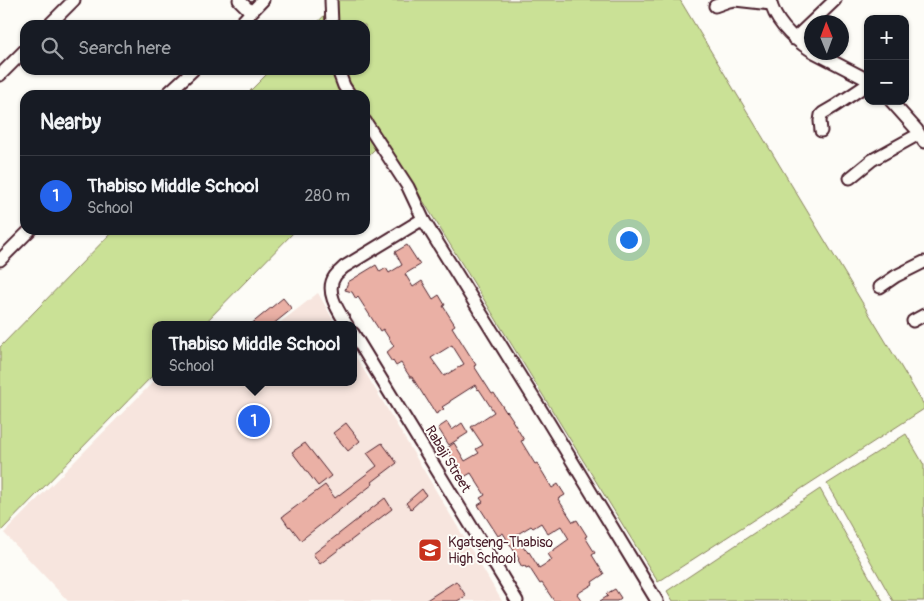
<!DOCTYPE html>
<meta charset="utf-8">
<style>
:root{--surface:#171b24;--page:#20242c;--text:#f1f3f6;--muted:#9ea1a6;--line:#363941;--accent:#2563eb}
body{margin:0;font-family:Pangolin,sans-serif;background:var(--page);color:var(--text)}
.controls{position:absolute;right:15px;top:15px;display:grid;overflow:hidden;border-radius:10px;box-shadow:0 1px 4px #0004}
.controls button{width:45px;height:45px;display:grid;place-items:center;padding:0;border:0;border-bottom:1px solid var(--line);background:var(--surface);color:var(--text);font:25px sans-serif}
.compass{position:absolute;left:804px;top:15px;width:45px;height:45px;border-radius:50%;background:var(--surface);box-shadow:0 1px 4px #0004;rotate:359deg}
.you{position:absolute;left:628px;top:239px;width:18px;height:18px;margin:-12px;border:4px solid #fff;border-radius:50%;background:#1a73e8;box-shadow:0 0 0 8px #1a73e833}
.badge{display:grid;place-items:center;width:32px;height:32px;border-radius:50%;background:var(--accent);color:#fff;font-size:16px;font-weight:700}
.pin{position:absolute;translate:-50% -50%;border:2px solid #fff;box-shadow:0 1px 5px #0006}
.popup{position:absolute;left:152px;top:321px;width:205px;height:65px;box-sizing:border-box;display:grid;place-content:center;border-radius:10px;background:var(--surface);filter:drop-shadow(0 1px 4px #0005);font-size:16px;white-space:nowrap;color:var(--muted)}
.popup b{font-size:19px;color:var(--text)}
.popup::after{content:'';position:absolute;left:50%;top:100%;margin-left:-10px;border:10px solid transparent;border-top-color:var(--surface)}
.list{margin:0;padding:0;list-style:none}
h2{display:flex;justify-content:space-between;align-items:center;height:65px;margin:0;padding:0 20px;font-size:21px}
h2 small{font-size:16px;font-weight:400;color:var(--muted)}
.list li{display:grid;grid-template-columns:32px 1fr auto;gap:15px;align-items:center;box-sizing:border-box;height:80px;padding:0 20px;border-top:1px solid var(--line)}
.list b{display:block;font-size:19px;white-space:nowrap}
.list p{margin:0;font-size:16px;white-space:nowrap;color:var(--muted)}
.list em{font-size:16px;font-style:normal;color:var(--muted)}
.icon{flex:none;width:28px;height:28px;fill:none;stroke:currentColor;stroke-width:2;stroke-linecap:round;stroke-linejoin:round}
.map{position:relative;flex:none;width:924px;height:601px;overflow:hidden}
.search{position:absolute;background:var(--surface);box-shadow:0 1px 4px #0004;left:20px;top:20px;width:350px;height:55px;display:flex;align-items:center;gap:12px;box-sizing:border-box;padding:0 18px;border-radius:15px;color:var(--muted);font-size:19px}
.panel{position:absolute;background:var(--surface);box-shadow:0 1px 4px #0004;left:20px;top:90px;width:350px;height:145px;border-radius:15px}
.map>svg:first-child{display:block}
.built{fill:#f7e5de}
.green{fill:#cae196;stroke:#8a8060}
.building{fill:#eab0a5;stroke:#4a1f2b;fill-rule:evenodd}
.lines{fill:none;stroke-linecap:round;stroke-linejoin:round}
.minor-casing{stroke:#4a1f2b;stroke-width:15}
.minor{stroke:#fdfcf7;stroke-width:11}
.labels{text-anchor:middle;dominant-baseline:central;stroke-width:4;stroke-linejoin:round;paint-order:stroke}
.street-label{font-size:14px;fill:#4a1f2b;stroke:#fdfcf7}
.poi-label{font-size:14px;fill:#4a1f2b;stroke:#fdfcf7;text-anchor:start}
</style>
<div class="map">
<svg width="924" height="601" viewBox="0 0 924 601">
<rect width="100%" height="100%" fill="#fdfcf7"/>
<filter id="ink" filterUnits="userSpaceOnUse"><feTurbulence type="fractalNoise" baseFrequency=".02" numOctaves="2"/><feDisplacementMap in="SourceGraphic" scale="10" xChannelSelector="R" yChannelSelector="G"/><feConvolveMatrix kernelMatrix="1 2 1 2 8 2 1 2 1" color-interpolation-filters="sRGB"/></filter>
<g filter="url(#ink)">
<path class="built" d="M318,293L336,325H277Z
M353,352L502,601H68L4,533L155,380V382H353Z"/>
<path class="green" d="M339,0H680L924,405V409L658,582L385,139L365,159V95H246L271,70H365V25H315Z
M114,230H296L203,325H155V373L0,532V347Z
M906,434L924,465V601H893L827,484Z
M820,489L883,601H673L667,591Z"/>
<path class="building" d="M407,245L420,265L405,274L413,287L422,281L433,299L439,295L445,305L443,306L455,325L452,327L476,365L474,366L492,394L494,393L506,412L507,411L513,420H512L524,440L521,441L535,464L537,463L552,488L558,484L565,495L558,499L573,522L577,520L587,536L585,537L595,553L592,555L604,574L592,582L593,584L577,594L582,601H554L542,583L540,584L529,567L526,568L525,566L522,567L518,560L519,559L503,533L498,536L478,505L483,502L480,498L485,495L471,473L464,477L446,449L454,443L465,461L479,453L476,449L483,445L471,427L494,412L479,389L478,390L475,385L450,401V402L442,407L444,409L436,414L424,395V396L412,377H410L401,363L396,366L393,361L392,362L386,353L394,346L383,329L380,331L358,297L356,299L352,292L345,290L348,282L376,265L380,272L386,268L389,273L402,265L395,252ZM452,345L464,364L444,376L431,358ZM541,523L548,534L561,526L569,539L548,554L552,560L539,568L529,552L528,553L526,549L525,550L516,535L531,526L533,528Z
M283,298L292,309L272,325H250Z
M447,422L452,430L462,423L468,433L449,445L438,428Z
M346,423L360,441L348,451L333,433Z
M305,443L331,476L318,486L292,452Z
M382,443L397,463L372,482L373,484L301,540L290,526L289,527L282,517L325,485L335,498L377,466L367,453Z
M422,489L426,495L411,509L406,503Z
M385,498L392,509L320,564L313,554Z
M456,581L466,596L457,601H425Z
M615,589L621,598L617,601H600L608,596L606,594Z"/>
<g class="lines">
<g class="minor-casing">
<path id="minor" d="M239,0L251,12
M331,0L332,25
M770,0C775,23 793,39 812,51
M715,6L729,1L735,0L771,4
M49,25L74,0
M239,25L263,0
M794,39L835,0
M814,52L868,80
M338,70L344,86L350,95
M0,75L25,50
M166,95L193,70
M891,101L917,130L924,142
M365,121L408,187L424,221L546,418L657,601
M821,131L820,121L821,115L823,113L835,106L868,84
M850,178L872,160L919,134
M0,260L30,230
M880,287L896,276L924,262
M913,321L924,315
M347,325C339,312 324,291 335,276C337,273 341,270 344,267L418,222L424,221
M353,333L517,601"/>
</g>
<use href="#minor" class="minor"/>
</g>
</g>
<defs>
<g id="school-square" transform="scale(1.25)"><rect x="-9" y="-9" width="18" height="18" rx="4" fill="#c8321e" stroke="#fdfcf7"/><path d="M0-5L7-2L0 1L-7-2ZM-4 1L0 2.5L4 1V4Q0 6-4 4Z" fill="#fff"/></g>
</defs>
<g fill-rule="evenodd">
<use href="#school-square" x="430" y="550"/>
</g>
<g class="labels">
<g class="street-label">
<text transform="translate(448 459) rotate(59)">Rabaji Street</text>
</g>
<g class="poi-label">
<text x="448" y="542">Kgatseng-Thabiso<tspan x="448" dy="16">High School</tspan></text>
</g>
</g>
</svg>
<div class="controls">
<button>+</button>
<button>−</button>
</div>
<svg class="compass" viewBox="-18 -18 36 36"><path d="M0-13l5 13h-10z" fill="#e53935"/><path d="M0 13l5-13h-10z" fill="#9ea1a6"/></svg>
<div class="you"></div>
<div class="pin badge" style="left:254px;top:421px">1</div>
<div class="popup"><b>Thabiso Middle School</b>School</div>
<div class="search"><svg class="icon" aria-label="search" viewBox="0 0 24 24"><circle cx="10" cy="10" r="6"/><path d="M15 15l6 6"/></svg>Search here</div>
<section class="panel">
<h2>Nearby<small></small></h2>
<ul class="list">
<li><span class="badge">1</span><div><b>Thabiso Middle School</b><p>School</p></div><em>280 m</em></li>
</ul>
</section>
</div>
